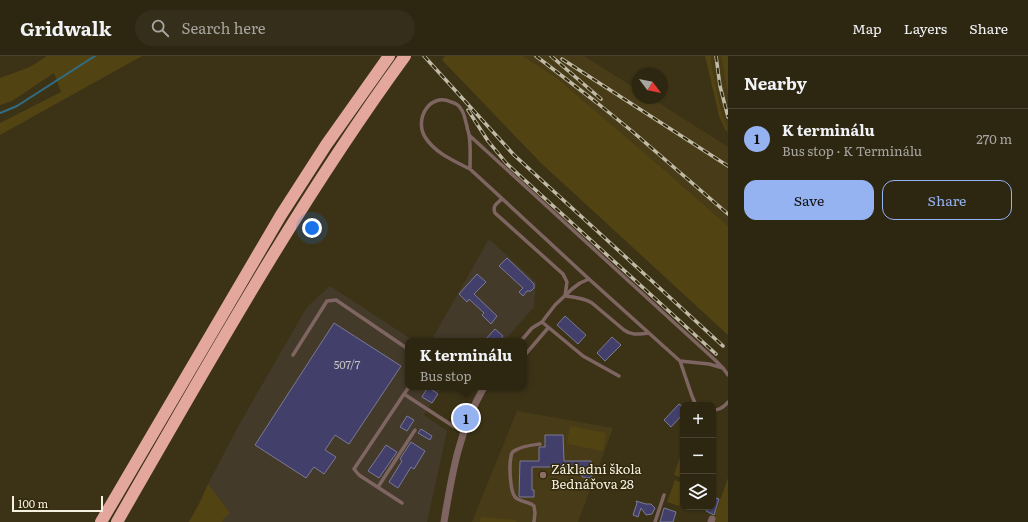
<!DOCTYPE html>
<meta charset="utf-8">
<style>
:root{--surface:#2d2611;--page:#352e1a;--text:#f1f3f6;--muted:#a7a59f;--line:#484331;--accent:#95b2f1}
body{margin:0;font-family:Literata,serif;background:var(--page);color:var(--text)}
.controls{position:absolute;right:12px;bottom:12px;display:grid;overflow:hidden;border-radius:8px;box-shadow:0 1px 3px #0004}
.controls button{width:36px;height:36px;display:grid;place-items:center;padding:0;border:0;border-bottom:1px solid var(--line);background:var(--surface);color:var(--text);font:20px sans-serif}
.compass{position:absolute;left:632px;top:12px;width:36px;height:36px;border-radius:50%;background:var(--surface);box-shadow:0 1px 3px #0004;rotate:122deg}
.scale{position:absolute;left:12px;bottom:10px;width:91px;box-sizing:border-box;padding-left:4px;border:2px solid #f5f0df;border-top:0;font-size:11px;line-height:14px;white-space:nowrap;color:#f5f0df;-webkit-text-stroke:3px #32290c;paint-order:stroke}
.you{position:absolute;left:312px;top:172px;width:14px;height:14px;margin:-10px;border:3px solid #fff;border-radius:50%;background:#1a73e8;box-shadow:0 0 0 6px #1a73e833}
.badge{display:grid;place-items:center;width:26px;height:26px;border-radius:50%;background:var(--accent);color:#111;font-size:13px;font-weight:700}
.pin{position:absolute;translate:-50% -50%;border:2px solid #fff;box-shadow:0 1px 4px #0006}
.popup{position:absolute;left:405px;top:282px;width:122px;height:52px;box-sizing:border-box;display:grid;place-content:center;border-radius:8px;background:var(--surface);filter:drop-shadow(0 1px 3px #0005);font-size:13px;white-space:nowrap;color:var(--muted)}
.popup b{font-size:15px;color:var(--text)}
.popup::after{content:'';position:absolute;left:50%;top:100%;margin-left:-8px;border:8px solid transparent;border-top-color:var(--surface)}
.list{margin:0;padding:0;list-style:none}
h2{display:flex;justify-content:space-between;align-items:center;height:52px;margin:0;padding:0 16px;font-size:17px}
h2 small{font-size:13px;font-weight:400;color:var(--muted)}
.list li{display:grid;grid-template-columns:26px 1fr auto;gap:12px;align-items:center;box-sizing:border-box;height:60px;padding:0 16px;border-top:1px solid var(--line)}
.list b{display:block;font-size:15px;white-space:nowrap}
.list p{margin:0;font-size:13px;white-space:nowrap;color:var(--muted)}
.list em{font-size:13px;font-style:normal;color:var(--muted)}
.actions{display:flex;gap:8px;padding:12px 16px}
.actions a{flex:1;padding:9px 0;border:1px solid var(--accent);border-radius:12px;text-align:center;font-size:14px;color:var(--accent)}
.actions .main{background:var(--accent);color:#111}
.icon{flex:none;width:22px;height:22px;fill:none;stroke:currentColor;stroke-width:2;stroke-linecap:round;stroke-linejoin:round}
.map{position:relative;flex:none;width:728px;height:466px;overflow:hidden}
header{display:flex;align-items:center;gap:24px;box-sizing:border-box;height:56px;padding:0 20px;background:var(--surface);border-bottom:1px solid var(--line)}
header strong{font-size:19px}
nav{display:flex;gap:22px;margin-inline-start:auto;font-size:14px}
.search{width:280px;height:36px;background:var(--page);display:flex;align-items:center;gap:10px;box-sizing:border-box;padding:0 14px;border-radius:22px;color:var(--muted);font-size:15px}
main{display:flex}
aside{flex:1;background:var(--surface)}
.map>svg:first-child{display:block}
.built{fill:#483c18}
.industrial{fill:#443a2a}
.green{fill:#524313}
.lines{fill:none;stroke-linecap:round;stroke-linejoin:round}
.stream{stroke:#306e85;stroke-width:2}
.building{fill:#423f6b;stroke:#7a7997}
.service{stroke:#7e6561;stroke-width:3.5}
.minor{stroke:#7e6561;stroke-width:7}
.motorway{stroke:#e3a79e;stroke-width:12}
.rail-casing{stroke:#c0baa6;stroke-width:3.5}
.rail{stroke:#32290c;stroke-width:2;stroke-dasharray:6;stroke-linecap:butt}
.education-dot{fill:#8d6e63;stroke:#32290c;stroke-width:1.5}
.labels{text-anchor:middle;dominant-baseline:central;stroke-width:3;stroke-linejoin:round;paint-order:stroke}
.number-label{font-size:11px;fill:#c8c4c2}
.poi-label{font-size:13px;fill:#f5f0df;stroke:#32290c;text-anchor:start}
</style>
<header>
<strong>Gridwalk</strong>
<div class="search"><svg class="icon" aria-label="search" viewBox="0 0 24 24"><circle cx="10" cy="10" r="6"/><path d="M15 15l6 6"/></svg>Search here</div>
<nav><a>Map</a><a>Layers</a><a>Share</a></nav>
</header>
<main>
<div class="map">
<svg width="728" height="466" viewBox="0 0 728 466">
<rect width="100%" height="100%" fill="#3c3317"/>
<path class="built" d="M523,0H584L638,34V42H651L728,91V170L669,118L558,23Z
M711,0H721L728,41V76L720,49L712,11Z
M517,355L613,372L578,466H472Z"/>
<path class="industrial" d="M489,183L536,226L534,251L504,285H431Z
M330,230L414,285H408V331H442L424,359L447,375L427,466H223L208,428L239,369L307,251Z"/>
<path class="green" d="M47,0H142L0,79V67L61,36L54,17L12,45L0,49V22L30,11Z
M445,0H523L558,23L669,118L728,170V279L541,107L442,4Z
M705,0H711L712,11L720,49L728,77L725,73L719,60Z
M721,0H728V41Z
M570,370L606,377L603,395L567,388Z
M682,395H683V422L674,419Z
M728,422V466H712Z
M675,424L683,427V439L679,450L667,446Z
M208,428L230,457L222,464L223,466H189L200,446Z
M481,461L516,464V466H480Z"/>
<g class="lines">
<path class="stream" d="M0,57L17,50L95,0"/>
</g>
<path class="building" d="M507,202L534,228V232L531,235H527L523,240L519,236L523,232L499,210Z
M477,218L486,226L474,238L497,260L491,268L482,259L484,257L469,243L467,246L459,238Z
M565,260L586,279L578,288L557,269Z
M334,267L401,310L349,388L335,379L325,394L336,401L324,418L314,411L306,422L255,389Z
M495,273L503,280L499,285H484Z
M612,281L621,289L605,305L597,297Z
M428,331L438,338L432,347L422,341Z
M679,348L683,351V358L671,371L664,364Z
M407,360L414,364L407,375L400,371Z
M421,373L432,380L430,384L418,377Z
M545,379H563L564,405H591V422L582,421V411H532V434H534V441H520L519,440L520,405H539V391H545Z
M411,386L425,395L414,413L411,411L398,432L389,426L402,405L400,403Z
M386,389L397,396L379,422L368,415Z
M713,441L719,443L714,459L706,455L707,451H713Z
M636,445L646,448H651L655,452L652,458L646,459L641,452L638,461L633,459L637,447Z
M664,452L676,456L673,466H660Z"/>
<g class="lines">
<path class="service" d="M469,79L715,304L723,312
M470,113C470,102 471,90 469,79C469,76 467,74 467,70C465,65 465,58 461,53C459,49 455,47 451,46C430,36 414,63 425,81C435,97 454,105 470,113L589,223L680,305L692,340L695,347L698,349
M502,143C497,147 492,150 495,157L563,218L567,226L565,240C574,241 584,242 592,247L624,274C632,280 639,278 649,277
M542,266L583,300L619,320
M521,285L532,272L542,266L555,249L572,233L580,227L589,223
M293,299L327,245L336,244L408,293
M524,300L548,272
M680,305L709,308L723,312L728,319
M404,338L409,331
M713,354C720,354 724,351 728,346
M378,431L415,374
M402,447L359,419L354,413L404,338L453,370L464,375
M534,466L535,457L534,450C529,445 521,447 515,441C510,435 509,409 511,401C511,398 513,395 516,394C522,390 533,389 540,388
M655,466L664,439"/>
<path class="minor" d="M444,466C452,417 459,375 484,331
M711,466L712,463"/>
<path class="motorway" d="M101,466L281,159L326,89L389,0
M117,466C208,308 297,148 405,0"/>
<g class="rail-casing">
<path id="rail" d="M424,0L514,99L723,290
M536,0L596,46L633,76L728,158
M551,0L601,43
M716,0L720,30L728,61
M562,3L728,110
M468,54L488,85L507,108L716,298"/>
</g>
<use href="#rail" class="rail"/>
</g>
<circle class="education-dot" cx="543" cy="419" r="4"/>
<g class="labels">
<g class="number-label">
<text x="347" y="308">507/7</text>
</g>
<g class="poi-label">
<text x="551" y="412">Základní škola<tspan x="551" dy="15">Bednářova 28</tspan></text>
</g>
</g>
</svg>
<div class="controls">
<button>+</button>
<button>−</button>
<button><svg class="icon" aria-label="layers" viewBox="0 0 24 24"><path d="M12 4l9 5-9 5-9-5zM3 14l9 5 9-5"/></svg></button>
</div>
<svg class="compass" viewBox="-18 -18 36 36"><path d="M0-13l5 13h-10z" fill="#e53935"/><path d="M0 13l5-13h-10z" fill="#a7a59f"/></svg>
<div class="scale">100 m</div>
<div class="you"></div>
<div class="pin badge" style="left:466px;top:362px">1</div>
<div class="popup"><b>K terminálu</b>Bus stop</div>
</div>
<aside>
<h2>Nearby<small></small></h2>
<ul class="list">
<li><span class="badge">1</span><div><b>K terminálu</b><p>Bus stop · K Terminálu</p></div><em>270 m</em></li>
</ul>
<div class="actions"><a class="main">Save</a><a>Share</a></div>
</aside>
</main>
